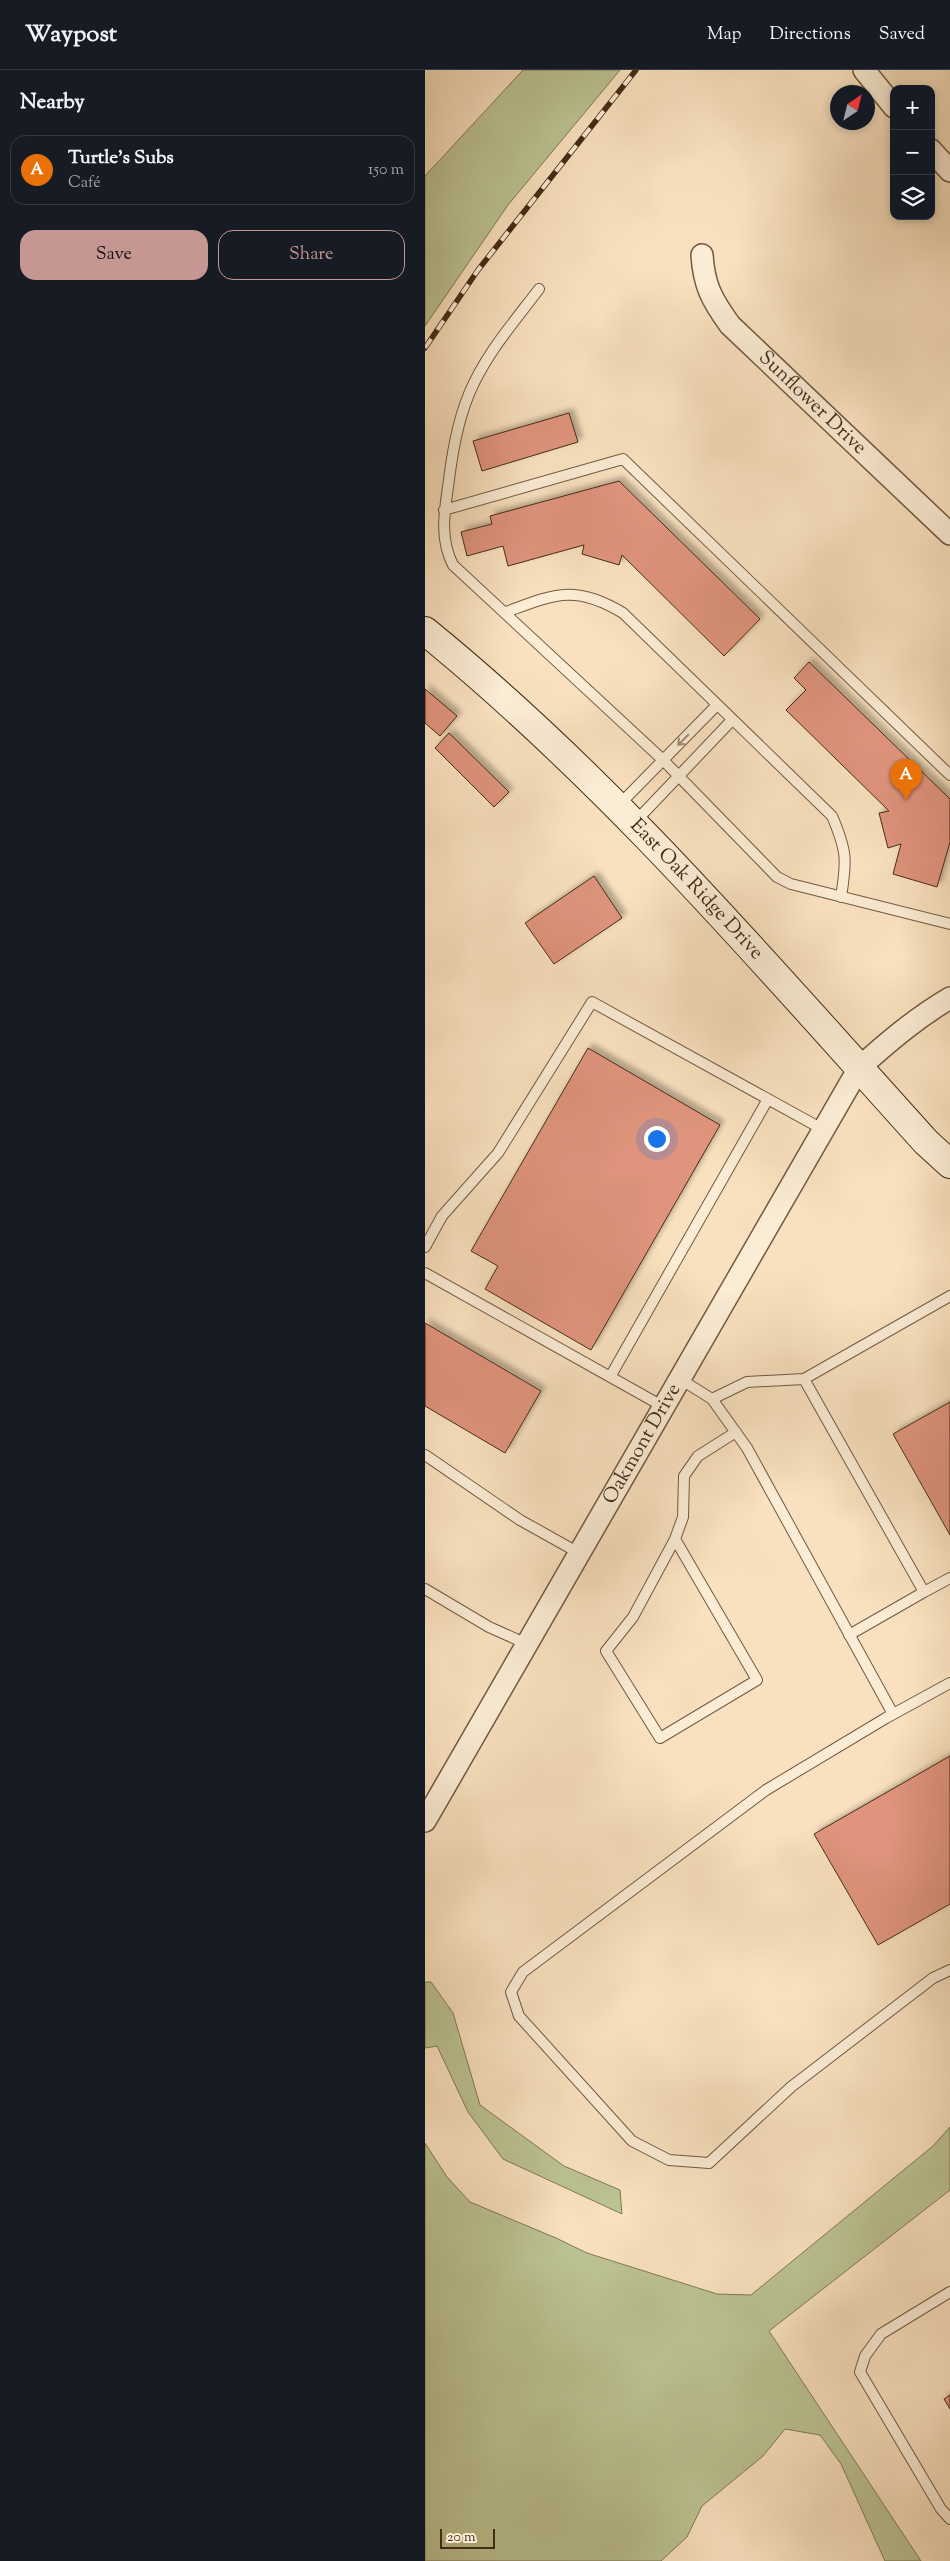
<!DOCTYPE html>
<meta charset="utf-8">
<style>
:root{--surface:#171b24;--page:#20242c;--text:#f1f3f6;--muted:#9ea1a6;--line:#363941;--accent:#c59692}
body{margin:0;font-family:"Sorts Mill Goudy",serif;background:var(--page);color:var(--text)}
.controls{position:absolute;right:15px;top:15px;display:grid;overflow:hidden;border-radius:10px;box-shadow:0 2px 8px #0003}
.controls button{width:45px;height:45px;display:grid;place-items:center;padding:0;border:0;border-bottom:1px solid var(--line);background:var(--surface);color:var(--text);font:25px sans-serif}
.compass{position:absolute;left:405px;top:15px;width:45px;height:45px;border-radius:50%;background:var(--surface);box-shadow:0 2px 8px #0003;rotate:35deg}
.scale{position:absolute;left:15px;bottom:12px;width:55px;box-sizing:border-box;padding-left:5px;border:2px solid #452c16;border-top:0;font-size:14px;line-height:18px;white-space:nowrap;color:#452c16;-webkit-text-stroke:4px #fbecd5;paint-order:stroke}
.you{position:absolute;left:231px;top:1068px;width:18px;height:18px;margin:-12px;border:4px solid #fff;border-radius:50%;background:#1a73e8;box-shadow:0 0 0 8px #1a73e833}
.badge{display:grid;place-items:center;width:32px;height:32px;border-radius:50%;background:var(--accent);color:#fff;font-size:16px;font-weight:700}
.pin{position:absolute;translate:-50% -41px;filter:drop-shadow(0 1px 2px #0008)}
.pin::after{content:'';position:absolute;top:26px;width:18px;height:15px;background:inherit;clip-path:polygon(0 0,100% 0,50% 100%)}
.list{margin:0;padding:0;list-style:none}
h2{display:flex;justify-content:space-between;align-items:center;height:65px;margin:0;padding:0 20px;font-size:21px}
h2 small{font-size:16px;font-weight:400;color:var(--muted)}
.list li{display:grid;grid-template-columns:32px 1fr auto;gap:15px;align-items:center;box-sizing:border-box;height:70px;margin:0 10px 10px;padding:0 10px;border:1px solid var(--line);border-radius:15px}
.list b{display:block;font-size:19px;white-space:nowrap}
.list p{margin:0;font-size:16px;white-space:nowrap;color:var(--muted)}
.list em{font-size:16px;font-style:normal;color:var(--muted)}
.actions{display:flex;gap:10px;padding:15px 20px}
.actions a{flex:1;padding:11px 0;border:1px solid var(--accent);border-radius:15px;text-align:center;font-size:18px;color:var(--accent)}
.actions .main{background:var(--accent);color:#111}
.icon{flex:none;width:28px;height:28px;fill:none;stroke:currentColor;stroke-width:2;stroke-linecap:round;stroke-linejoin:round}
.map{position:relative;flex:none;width:525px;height:2491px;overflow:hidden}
header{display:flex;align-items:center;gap:30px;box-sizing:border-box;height:70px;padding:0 25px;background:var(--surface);border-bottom:1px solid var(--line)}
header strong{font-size:24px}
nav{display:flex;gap:28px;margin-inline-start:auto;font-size:18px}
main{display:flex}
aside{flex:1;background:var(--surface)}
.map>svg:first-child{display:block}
.green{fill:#bcc392;stroke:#807854}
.building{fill:#e0947d;stroke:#452c16;filter:url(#shadow)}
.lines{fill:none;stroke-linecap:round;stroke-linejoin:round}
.lane-casing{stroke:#725940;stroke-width:12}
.street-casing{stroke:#725940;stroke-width:24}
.secondary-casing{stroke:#452c16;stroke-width:30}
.lane{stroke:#fbecd5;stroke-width:10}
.street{stroke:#fbecd5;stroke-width:21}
.secondary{stroke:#fbecd5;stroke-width:28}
.rail-casing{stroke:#452c16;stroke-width:5.5}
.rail{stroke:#fbecd5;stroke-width:4;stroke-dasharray:11;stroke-linecap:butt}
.oneway{stroke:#a08c76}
.labels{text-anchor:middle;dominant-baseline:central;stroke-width:4;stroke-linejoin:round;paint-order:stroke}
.street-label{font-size:20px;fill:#452c16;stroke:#fbecd5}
</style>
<header>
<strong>Waypost</strong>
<nav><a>Map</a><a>Directions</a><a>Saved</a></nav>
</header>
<main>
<aside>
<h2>Nearby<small></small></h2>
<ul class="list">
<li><span class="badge" style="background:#e8710a">A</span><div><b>Turtle’s Subs</b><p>Café</p></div><em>150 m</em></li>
</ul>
<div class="actions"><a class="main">Save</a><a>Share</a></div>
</aside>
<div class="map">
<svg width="525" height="2491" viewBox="0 0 525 2491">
<defs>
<filter id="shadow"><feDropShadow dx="4.5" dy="-4.5" stdDeviation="2.5" flood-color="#0004"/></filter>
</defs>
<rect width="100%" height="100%" fill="#f9e1bf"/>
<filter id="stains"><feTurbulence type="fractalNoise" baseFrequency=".004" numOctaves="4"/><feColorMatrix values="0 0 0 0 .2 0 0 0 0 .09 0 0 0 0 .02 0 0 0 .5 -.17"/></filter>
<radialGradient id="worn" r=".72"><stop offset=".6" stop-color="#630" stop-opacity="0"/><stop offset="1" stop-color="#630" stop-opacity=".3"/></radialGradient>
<path class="green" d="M98,0H195L83,135L0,256V106Z
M0,1912H6L28,1943L55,2035L139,2096L195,2120L197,2144L78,2089L43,2042L12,1976L0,1978Z
M525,2057V2120L344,2261L496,2491H460L416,2394L395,2365L360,2359L338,2386L277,2436L262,2467L236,2491H0V2073L22,2107L45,2132L131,2168L162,2183L292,2224L326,2225L508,2076Z"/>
<path class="building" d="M144,343L153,372L57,401L48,371Z
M194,411L335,549L299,586L197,485L194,495L157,484L159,475L83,496L78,476L42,486L36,462L67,454L65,446Z
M384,592L525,729V772L512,817L468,804L476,774L463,778L454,743L464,741L361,640L381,620L369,608Z
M0,619L32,646L15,666L0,653Z
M24,663L84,722L69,737L10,678Z
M169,806L197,848L129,894L100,853Z
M163,978L295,1055L166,1280L60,1219L73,1196L46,1181Z
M0,1253L116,1321L80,1383L0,1336Z
M525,1332V1465L468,1364Z
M525,1686V1834L453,1875L389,1764Z
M525,2325V2339L519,2329Z"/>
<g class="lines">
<g class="lane-casing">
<path id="lane" d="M114,219C89,252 60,285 44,324C32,353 27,385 23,417C19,444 15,470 28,495L238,690L352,807L366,814L525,854
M19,440L198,389L525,705
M81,542C130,524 150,514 198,543L407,746C422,781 422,790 416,827
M193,736L292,635
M210,752L307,650
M0,1177L17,1146L73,1083L167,932L399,1060
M0,1203L239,1337
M185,1307L343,1029
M255,1309L287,1329L322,1312L379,1309L525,1226
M379,1309L499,1522L525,1508
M287,1329L322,1378L468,1644
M0,1385L95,1450L154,1483
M250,1469L332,1610L235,1668L181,1581L208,1547L250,1469L258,1447L259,1406L273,1386L311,1362
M0,1519L64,1557L102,1574
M424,1565L499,1522
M525,1613L461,1648L341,1720L98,1902L86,1922L94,1946L207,2071L244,2090L284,2093L366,2017L508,1908L525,1900
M525,2222L456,2264L440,2286L435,2302L516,2439L525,2449"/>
</g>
<g class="street-casing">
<g id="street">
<path d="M439,0L469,37"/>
<path d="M506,80L525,101"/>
<path id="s1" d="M277,185C279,216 287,230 305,255L525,464"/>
<path id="s2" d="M0,1751L434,998C463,972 491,948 525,928"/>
</g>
</g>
<g class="secondary-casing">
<g id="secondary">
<path id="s3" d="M0,561C186,712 341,895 501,1072L525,1094"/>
</g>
</g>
<use href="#lane" class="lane"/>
<use href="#street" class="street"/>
<use href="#secondary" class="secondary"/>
<g class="rail-casing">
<path id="rail" d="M0,278L53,200L211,0"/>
</g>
<use href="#rail" class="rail"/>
</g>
<defs><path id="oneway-shaft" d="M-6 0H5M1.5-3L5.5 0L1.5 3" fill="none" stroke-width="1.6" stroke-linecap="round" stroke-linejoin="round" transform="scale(1.25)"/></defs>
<use class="oneway" href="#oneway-shaft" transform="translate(258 670) rotate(135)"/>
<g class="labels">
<g class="street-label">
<text stroke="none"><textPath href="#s1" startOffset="190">Sunflower Drive</textPath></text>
<text stroke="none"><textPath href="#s3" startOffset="375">East Oak Ridge Drive</textPath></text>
<text stroke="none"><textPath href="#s2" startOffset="435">Oakmont Drive</textPath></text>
</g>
</g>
<rect width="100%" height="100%" filter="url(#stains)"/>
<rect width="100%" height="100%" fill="url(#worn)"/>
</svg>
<div class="controls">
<button>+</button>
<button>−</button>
<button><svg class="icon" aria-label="layers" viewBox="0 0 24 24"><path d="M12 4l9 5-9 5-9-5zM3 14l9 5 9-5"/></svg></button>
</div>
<svg class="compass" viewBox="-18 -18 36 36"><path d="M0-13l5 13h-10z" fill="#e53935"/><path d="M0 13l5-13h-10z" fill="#9ea1a6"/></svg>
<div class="scale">20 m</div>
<div class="you"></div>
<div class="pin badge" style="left:481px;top:730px;background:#e8710a">A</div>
</div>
</main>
